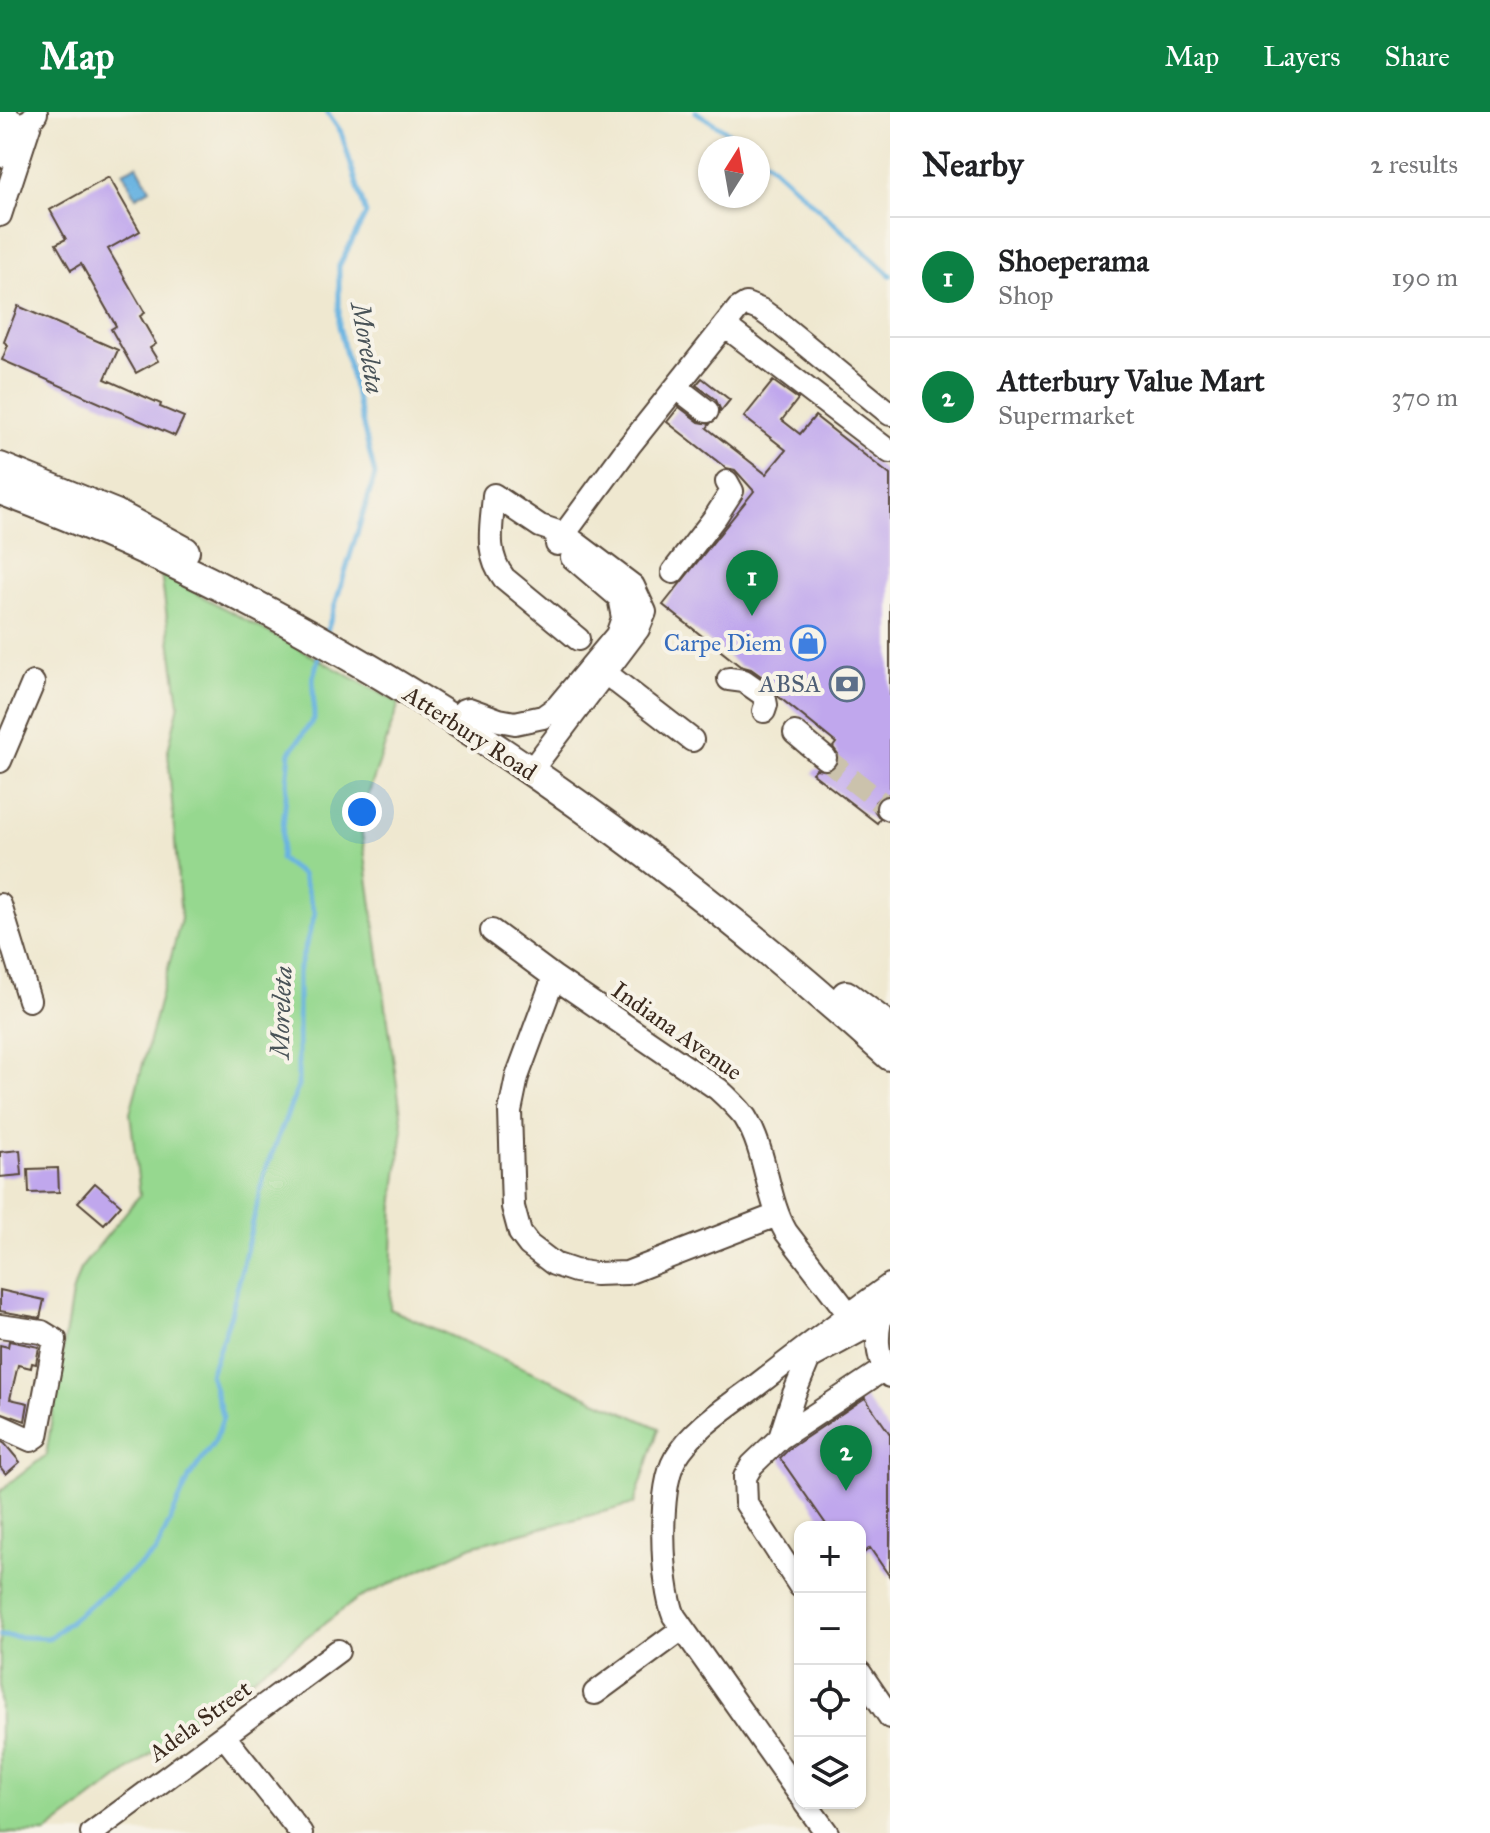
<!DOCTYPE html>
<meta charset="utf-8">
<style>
:root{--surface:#fff;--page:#f6f6f6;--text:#202124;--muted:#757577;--line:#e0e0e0;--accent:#0b8043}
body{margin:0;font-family:"IM FELL Great Primer",serif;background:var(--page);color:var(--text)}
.controls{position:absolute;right:24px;bottom:24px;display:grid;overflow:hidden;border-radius:16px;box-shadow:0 2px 6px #0004}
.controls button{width:72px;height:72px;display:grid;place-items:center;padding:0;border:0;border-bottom:2px solid var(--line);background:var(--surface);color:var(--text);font:40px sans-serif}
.compass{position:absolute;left:698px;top:24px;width:72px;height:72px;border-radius:50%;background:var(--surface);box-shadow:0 2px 6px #0004;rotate:11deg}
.you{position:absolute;left:362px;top:700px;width:28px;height:28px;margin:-20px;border:6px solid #fff;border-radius:50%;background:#1a73e8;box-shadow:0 0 0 12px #1a73e833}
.badge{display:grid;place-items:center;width:52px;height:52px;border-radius:50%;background:var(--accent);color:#fff;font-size:26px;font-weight:700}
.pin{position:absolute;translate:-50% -66px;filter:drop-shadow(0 2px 4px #0008)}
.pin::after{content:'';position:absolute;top:42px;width:28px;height:24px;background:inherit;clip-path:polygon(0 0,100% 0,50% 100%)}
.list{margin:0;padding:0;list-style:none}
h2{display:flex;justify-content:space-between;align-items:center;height:104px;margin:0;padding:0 32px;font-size:34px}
h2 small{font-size:26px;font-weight:400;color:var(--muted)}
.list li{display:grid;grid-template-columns:52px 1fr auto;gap:24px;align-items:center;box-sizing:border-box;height:120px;padding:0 32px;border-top:2px solid var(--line)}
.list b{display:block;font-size:30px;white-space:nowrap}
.list p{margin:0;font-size:26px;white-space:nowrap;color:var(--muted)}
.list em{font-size:26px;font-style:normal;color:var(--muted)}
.icon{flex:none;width:44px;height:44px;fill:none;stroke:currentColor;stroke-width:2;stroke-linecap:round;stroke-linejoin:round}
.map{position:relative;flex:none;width:890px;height:1721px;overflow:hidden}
header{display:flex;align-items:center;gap:48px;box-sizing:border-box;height:112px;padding:0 40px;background:var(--accent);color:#fff}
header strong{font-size:38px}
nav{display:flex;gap:44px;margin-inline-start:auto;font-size:28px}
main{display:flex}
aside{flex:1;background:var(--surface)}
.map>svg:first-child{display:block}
.green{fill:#96d88f;stroke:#688156;stroke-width:2}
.water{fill:#69b3e1;stroke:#526e80;stroke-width:2}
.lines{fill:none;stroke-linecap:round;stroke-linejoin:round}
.stream{stroke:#69b3e1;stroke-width:5}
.building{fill:#c0a7ed}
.minor-tunnel{stroke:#cbc2ac;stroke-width:22;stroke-dasharray:22 11;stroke-linecap:butt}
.minor-casing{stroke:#564639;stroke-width:26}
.major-casing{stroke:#564639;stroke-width:32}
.minor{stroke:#fff;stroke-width:22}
.major{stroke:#fff;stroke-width:28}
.labels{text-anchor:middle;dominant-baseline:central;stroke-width:8;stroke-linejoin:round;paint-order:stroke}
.shop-label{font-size:24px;fill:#366cbe;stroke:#f7f3e8;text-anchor:end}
.service-label{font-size:24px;fill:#4e5e75;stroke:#f7f3e8;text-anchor:end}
.street-label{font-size:24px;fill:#3b2a1e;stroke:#f7f3e8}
.water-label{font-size:26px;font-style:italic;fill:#495358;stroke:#f7f3e8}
</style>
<header>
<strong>Map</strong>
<nav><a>Map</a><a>Layers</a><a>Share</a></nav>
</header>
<main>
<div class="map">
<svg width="890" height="1721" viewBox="0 0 890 1721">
<rect width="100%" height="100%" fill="#f7f3e8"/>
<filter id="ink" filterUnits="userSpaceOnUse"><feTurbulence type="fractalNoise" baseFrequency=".0125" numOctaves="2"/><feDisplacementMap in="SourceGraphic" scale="16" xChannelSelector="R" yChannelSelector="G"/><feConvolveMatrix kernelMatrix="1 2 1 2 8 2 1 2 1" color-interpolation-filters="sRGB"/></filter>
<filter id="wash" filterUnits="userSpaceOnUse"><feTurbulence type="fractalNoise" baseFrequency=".006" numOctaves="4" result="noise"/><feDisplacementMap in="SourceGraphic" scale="32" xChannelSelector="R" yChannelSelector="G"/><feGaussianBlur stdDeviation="1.8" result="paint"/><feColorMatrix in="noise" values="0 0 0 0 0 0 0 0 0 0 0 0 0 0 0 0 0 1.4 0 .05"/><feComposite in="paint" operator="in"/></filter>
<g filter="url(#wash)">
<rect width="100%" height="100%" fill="#efe8d0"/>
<path class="green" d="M161,462L399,591L360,708L403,1016L394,1087L390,1197L659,1316L634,1392L472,1434L357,1487L46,1721H0V1379L46,1343L72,1182L80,1157L140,1083L130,1001L181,807L168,639L179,592Z"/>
<path class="water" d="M137,53L150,77L136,85L123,60Z"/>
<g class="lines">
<path class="stream" d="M696,0L753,36
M758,41L890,163
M326,522L375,363L339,214V154L366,102L341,20L327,0
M0,1524L49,1526L156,1440L190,1364L215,1329L223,1305L210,1262L231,1202L265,1059L298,975V860L315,802L302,763L280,747L290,640L314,607L313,565L320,540"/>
</g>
<g id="blocks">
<path class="building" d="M109,65L140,119L108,137L145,201L140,204L156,232L150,236L158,249L136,261L111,217L116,214L81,152L71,158L56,132L66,127L50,98Z
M18,194L118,238L105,267L161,292L160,295L184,305L175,324L2,248L8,233L4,230Z
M702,266L730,288L721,299L716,288L696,273Z
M773,269L798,287L782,308L800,322L815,304L890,363V682L881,684L875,690L874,698L880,707L877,711L812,661L816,657L829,659L836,654L838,642L833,635L836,631L779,585L772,572L751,557L740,554L663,493L754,379L735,358L726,356L667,310L679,295L699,310L710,312L707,316L766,362L786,338L744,305Z
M20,1038L22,1063L0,1065V1040Z
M58,1056L59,1080L29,1081L28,1057Z
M95,1071L121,1093L104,1112L78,1090Z
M0,1178L44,1188L40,1206L0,1199Z
M9,1229L39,1235L36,1252L32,1251L31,1256L18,1253L10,1287L28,1291L25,1309L0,1300V1233L8,1235Z
M865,1286L890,1322V1465L870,1436L860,1444V1415H828L780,1346L789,1337Z
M0,1329L5,1332L20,1350L6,1362L0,1355Z"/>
</g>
</g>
<g filter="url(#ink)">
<use href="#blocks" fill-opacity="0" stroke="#564639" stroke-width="2"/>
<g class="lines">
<path class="minor-tunnel" d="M825,646L888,696"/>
<g class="minor-casing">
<path id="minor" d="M5,0C12,15 28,15 36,1
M0,44L7,5
M0,103L31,8
M725,214L890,340
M677,276L707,299
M557,432L629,334L738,197L746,192L761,198L779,211L890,302
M673,460L716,404L732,379L727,370
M595,553L692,628
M729,567L744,569L764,583L766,593L764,599
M455,610L464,598L469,597L499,608L515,611L543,605L557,595L617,523L623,506L619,485L572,445
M795,621L825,646
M0,649L33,571
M530,660L638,517L645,500L633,474L564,422L540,414L494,383C492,413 484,440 504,466L578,527
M888,696L890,697
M0,793L29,888
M492,819L554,865L718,977C728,986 737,995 745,1005C767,1040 766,1085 786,1120L861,1218
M554,865L517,965L510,999L513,1095L520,1121L529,1133L554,1152L575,1159L595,1162L627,1161L777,1103
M884,1195C876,1217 874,1245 890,1264
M0,1214L42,1220L55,1228L37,1324L31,1328L0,1314
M806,1248L861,1218L890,1196
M780,1326L794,1282L809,1246
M800,1474L746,1391L745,1365L752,1353L780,1326L884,1257
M860,1561L890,1605
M595,1581L682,1517
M224,1624L301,1721
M800,1683L674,1504C661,1472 658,1376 675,1347C693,1316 729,1294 757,1273C801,1239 845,1205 890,1173
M805,1691L827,1721
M92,1721L338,1539"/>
</g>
<g class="major-casing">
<path id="major" d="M0,355L116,402L185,439
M0,378C331,502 629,709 890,944
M846,883L890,916"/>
</g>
<use href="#minor" class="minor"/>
<use href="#major" class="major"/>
</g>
</g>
<defs>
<g id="shop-ring" transform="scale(1.8)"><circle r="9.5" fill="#f7f3e8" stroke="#3f7fe0" stroke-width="1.5"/><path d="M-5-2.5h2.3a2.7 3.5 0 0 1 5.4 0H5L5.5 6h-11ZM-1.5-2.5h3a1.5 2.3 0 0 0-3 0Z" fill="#3f7fe0"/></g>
<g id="bank-ring" transform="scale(1.8)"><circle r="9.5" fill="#f7f3e8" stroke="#5c6f8a" stroke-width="1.5"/><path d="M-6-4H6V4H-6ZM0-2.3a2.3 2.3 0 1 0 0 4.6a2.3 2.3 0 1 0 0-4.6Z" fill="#5c6f8a"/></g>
</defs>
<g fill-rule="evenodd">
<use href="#shop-ring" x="808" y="531"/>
<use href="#bank-ring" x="847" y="572"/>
</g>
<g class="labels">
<g class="shop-label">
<text x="782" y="531">Carpe Diem</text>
</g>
<g class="service-label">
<text x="821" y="572">ABSA</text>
</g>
<g class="street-label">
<text transform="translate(470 621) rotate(33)">Atterbury Road</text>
<text transform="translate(677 919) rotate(35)">Indiana Avenue</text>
<text transform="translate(200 1609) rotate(-36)">Adela Street</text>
</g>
<g class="water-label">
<text transform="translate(368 236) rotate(80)">Moreleta</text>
<text transform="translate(281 900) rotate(-88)">Moreleta</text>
</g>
</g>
</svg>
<div class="controls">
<button>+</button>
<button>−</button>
<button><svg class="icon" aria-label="locate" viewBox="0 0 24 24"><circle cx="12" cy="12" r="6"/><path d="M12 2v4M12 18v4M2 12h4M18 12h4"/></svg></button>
<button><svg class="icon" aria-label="layers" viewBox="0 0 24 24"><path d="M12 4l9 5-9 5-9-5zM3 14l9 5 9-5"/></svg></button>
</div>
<svg class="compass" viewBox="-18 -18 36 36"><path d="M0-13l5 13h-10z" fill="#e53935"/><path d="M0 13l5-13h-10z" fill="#757577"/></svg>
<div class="you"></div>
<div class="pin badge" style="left:752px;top:504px">1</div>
<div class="pin badge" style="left:846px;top:1379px">2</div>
</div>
<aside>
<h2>Nearby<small>2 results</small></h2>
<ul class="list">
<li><span class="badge">1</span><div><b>Shoeperama</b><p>Shop</p></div><em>190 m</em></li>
<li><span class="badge">2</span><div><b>Atterbury Value Mart</b><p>Supermarket</p></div><em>370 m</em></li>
</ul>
</aside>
</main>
